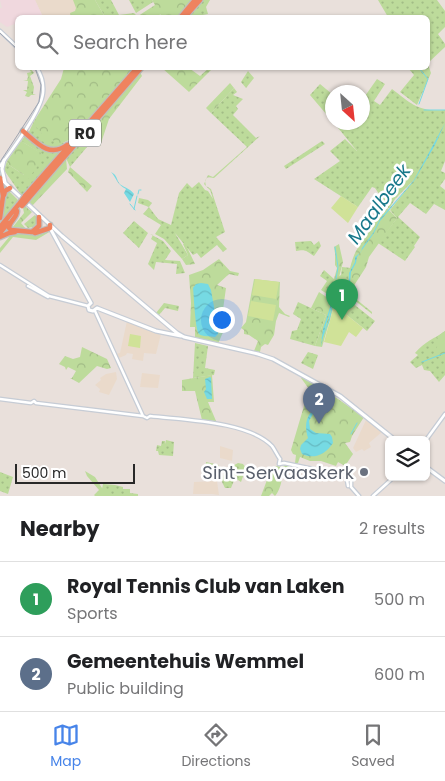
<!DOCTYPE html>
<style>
:root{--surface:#fff;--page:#f6f6f6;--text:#202124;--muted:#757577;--line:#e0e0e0;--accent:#4784e9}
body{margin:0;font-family:Poppins,sans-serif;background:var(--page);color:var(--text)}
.controls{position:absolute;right:15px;bottom:15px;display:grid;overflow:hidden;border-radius:8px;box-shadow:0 1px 4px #0004}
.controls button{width:45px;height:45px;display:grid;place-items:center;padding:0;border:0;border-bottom:1px solid var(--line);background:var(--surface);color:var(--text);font:25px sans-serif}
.compass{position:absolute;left:325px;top:85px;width:45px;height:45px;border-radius:50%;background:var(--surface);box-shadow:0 1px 4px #0004;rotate:153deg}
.scale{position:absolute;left:15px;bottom:12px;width:120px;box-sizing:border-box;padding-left:5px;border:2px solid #282828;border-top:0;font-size:14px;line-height:18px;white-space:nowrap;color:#282828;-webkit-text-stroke:4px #fff;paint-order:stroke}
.you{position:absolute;left:221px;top:319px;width:18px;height:18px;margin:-12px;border:4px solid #fff;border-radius:50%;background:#1a73e8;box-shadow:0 0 0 8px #1a73e833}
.badge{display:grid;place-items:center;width:32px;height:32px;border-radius:50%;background:var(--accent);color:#fff;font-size:16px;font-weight:700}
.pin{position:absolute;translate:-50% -41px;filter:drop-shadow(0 1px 2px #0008)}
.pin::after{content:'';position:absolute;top:26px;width:18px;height:15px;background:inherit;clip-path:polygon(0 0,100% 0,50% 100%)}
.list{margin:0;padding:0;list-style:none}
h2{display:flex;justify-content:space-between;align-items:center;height:65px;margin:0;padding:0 20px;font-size:21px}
h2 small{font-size:16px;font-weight:400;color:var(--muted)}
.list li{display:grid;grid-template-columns:32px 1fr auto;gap:15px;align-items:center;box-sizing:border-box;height:75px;padding:0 20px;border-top:1px solid var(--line)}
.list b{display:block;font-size:19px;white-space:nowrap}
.list p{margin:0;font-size:16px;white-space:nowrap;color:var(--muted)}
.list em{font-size:16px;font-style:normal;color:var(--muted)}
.icon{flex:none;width:28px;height:28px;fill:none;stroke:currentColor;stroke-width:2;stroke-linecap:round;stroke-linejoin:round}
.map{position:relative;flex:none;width:445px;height:496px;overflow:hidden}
.search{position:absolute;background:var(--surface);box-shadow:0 1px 4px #0004;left:15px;right:15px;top:15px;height:55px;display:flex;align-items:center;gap:12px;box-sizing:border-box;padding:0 18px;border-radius:8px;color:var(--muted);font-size:19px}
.sheet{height:215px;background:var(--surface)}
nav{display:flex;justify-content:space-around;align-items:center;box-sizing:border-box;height:70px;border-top:1px solid var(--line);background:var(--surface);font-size:14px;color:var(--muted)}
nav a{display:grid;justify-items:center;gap:2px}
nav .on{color:var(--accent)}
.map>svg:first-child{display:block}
.education{fill:#eadacb}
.medical{fill:#f0d8de}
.grass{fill:url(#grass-dots)}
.forest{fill:url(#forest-crowns)}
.pitch{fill:#d0e298}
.water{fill:url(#water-waves)}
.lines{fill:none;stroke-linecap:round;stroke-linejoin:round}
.stream{stroke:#76dae3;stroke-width:1}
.tertiary-casing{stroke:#c6ccd5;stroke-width:5}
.secondary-casing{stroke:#c6ccd5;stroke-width:5.5}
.motorway-casing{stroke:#bebebe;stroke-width:7}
.tertiary{stroke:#fff;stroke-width:2.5}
.secondary{stroke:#fff;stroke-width:3}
.motorway{stroke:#ef835f;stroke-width:4.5}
.tram{stroke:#9ea4b1;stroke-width:1}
.motorway-bridge-casing{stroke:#bebebe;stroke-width:7;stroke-linecap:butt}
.motorway-bridge{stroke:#ef835f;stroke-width:4.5}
.worship-dot{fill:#6b7280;stroke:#fff;stroke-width:2}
.labels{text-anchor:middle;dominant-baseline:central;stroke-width:5;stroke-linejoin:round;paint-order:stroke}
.shield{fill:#fff;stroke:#686868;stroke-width:1}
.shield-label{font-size:16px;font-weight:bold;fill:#282828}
.worship-label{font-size:18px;fill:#5b616d;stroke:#fff;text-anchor:end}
.water-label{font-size:19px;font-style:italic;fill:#18798b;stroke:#fff}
</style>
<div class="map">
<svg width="445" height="496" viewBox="0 0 445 496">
<defs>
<pattern id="grass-dots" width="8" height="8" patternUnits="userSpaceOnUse" patternTransform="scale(1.25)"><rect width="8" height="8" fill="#bddb9b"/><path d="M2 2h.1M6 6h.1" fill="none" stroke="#a2bc86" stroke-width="1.8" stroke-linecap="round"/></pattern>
<pattern id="forest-crowns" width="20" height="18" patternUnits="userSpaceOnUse" patternTransform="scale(1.25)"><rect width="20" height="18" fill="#bddb9b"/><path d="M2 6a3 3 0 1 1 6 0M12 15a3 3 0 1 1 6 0" fill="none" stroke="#a2bc86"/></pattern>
<pattern id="water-waves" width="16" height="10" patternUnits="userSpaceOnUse" patternTransform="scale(1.25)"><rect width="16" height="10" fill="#76dae3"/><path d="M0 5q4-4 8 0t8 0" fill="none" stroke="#66bbc3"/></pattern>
</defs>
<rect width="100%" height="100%" fill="#e9e0db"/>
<path class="education" d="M35,0H95L102,18L43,17Z
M127,321L144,329L161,334L156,354L144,353L143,361L132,359L133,354L127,353L126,355L119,358L116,354L120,353Z
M116,372L117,379L109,395L99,392L100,389L95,385L101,380L100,378L106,374Z
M142,373L160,375L158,388L140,387Z
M366,420L382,432L369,443L371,447L364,451L362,449L356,452L353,448Z
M220,446L233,450L232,461L220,458Z
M217,481L219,495L212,494H193L194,482Z"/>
<path class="medical" d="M0,0H35L43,17L18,18L17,23L7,27L0,22V8H2Z"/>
<path class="grass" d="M95,0H111L119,15L134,13L137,16L102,17H105Z
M129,0H152L153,2L136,13Z
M202,0H210L206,7L208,14L187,18Z
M378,0H437L445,11V27L438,34L445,44V47L428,63V18L388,17Z
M428,64L431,73L417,105L400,92L414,75L408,68H428Z
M30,68L34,73L30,76L34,87L33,94L36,95H31L29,97L25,96L27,92L23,90H27L28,81L23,80H27L28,77L27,73L31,72L29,69Z
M248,71L254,78L246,88L241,82Z
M377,79L385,84L374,101L380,105L392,89C412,104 418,112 445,110V161L441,171L445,173V179L440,186L445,190V210L434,204L426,214L410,203L398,217L420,237L414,246L415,247L405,261L378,243L397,218L390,210L414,180L395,199L389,209L375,188L372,187L358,207L314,179L340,161L330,151L345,139L357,151L334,123L362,122L363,95L365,96Z
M320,84L332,94V121L310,95Z
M234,88L237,92L233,95L243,99L236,106L238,109L233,115L256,138L260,136L214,178L207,177L205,181L206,186L211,189L225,232L216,237L227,249L223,252L217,245L201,258L197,253L193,255L175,233L188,255L182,259L164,239L155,234L161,225L143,214L149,207L138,203L139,198L148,200L152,203L149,207L158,219L171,225L179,193L187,183L192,188L199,182L205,190L208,191L213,199L210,190L204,184L208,175L213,177L247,147L211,113Z
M34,121C43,136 47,141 66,143L69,140L63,147L47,149L28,134Z
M94,125L95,126L88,134L93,140L70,167L66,158Z
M25,136L43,149L65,147L22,196L4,170L7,161L9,165L24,175L40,153L21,141Z
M322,141L325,144L286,169L284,166Z
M9,191L18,200L0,224L6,192Z
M35,215L37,218V223L33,227L28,228L24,224Z
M134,221L148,233L139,248L123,233Z
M150,234L163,241L171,251L165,260L180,261L185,273L176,274L177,264L156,262L154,270L148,264L157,243L151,239L153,235Z
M311,241L314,245L319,241L321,246L314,256C306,251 306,249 296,251L295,242Z
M342,267L351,268L345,297L334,298L321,290L327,281L320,276L324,270L334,279L341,275Z
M346,298L375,321L367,331L343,312L344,301Z
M298,302L326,315L315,346L290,339L292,331L297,330L301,319L293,314Z
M164,303L179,306L178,311L165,308L159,315L156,313Z
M445,331V375L439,382L430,371L424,370L422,365L416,368L410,362L418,355L415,353C425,341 434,339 445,331Z
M195,343L208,346L205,368L215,370L214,375L193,378Z
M308,352L318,355L313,369L301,363Z
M166,440L174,442L173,456L159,455L158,451H156L157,445L161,446L162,441H165V444Z
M206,462L219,465L217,480L205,478Z
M238,463L243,464L246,468L241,482L235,478L231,488H225L222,482L225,470Z
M0,472L13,477L8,494L0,491Z
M103,484L115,485L123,487V489H130V493L138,494V496H109L102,489Z"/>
<path class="forest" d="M73,0H95L105,17H71L70,13L75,11L76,8Z
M152,0H193L178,17H159L161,14L156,17L135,18L155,5Z
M64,68H135L69,140L56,146V142L52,140L46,144L40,138L42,133L36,127L34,121L61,79Z
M162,68H189L200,76L209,68H213L189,92Z
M140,72L142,76L109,119L100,146L88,134Z
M230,83L234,88L211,113L206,108Z
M21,141L41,153L42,160L26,182L22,179L24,175L9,165L7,161Z
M66,158L67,169L32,206L29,203Z
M70,167L92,186L87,192L68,172Z
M25,206L32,212L21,223L26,229L17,227L15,229L12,228L24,213L23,208Z
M387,208L397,218L369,257L366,267L355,284L351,295L372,312V314L349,296L344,301L336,299L322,347L315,346L326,315L311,308L319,292L331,300L334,298L345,296C348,280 349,265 356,251C361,242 370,234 372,223L363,217L367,212L376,218L379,214H383Z
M50,230L51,231L36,240L13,237L0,253V248L9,237L8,234L14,233L31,235Z
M185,243L195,264L186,265L182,259L188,255L183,244Z
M339,244L343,262L338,281L334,279L337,268L335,265V253L334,247Z
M219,259L230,271L239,273L238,276L229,274L217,285L226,288L220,331L223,332L218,344L195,338V327H190L191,303L189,275L203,270Z
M254,279L280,282L279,307L285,314L290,316L289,317L279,313L276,321L274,335L268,345L265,344L261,347L260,352L254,351L258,341L249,335L244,334V330L241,328L246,322Z
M445,331V354L438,357L434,354L439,342L437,337Z
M82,347L107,359L111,368L107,369L97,366L79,383L70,378H72L76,371L68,367L66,370L65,367L59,364L65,356L73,359L80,357Z
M212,375L214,402H208L216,421L202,420L195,391H182V380Z
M302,377L338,399L364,417L352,436L350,442L345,443L353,454L345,466L338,462L336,466L321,461H310L300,457L298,463H295L296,455L293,454L291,450L309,389L301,378Z
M285,465L294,467L292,471L282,476C282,482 279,492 275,496L272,493L269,496H261L270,472L276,466L282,467Z
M85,471L95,477L102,488L111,496H95L94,495L99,490L87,476Z"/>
<path class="pitch" d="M341,196L358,207L348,223L331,208Z
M255,279L279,282L276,299L252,295Z
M336,299L344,301L343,312L363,328L356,337L349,332L341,346L324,342Z
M251,301L276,305L273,321L248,316Z
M130,334L141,336L140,348L128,346Z"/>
<path class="water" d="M445,123L435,145L414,181L380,221L374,233L357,257L356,263L351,272L349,295L346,299L344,297L334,299L325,328L321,347L323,329L333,298L346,297L348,295L349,273L355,262V257L361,252L362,248L373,233L380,219L414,180Z
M111,172C117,175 116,178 119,183C122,187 130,188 134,194L130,202L124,193L126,189C117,185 116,177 111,172Z
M201,283L208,284L211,290L218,329V334L215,337C211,336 202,337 199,334C195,329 194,296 193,288L196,284Z
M210,377L211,378L212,399H207L204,392L206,389L205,379Z
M311,412L313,414L309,421L310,429L316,433L330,434L332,437L333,443C326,454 314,460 302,454L300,449L301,445L308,438C305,428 305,420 311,412Z"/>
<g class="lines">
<path class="stream" d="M419,104L428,79L419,68
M424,110H445
M140,190H141
M138,194L139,190
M130,204L135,210
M134,209L137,196
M335,247L338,267L336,279
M322,338L329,321L334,298
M422,362L445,353
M351,434L357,423"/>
<g class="tertiary-casing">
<path id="tertiary" d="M0,31L18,48
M0,166C12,150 41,112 43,93C44,84 42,76 37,68
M0,265L49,296L88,306
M28,286L48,297
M95,311L143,416
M0,399L31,403L34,401L36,403L143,416L147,418L150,416C183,420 248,421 272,446C275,450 277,455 280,459
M426,440L445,414
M280,459L279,464L284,463
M284,463L347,476H349L351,477V487L359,496
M347,480L348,486
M373,496L394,477"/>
</g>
<g class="secondary-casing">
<path id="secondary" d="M4,160L2,169L5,182
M0,178L62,236L177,333L184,337L258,354L273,359L340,396L395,440
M50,228L91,303
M91,303L88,306L89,310L93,311L97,308
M97,308L156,331L181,336
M426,467L445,481"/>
</g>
<g class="motorway-casing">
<path id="motorway" d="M180,18L195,0
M184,18L200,0
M23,131C37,143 49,158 67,145
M4,195L5,191L10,188
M25,196L137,68
M28,199L141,68
M17,211C17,218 9,221 9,228L11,230L32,232L39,226V217
M0,218L3,196L0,178
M0,227L19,204
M0,233L8,223
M35,233L50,228V225
M0,237L9,233L15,232"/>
</g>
<use href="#tertiary" class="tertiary"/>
<use href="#secondary" class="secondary"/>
<use href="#motorway" class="motorway"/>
<path class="tram" d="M0,33L18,50
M0,162L39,102L41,85L35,68"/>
<g class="motorway-bridge-casing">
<path id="motorway-bridge" d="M19,204L25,196
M22,206L28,199"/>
</g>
<use href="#motorway-bridge" class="motorway-bridge"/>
</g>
<circle class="worship-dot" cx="364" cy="472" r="5"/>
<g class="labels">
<rect class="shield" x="69" y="119.5" width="32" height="27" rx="4"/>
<g class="shield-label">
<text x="85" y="133">R0</text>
</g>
<g class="worship-label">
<text x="354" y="472">Sint-Servaaskerk</text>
</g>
<g class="water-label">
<text transform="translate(379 204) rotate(-54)">Maalbeek</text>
</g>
</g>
</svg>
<div class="controls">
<button><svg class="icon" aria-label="layers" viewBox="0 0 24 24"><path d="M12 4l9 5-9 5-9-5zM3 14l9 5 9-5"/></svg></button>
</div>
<svg class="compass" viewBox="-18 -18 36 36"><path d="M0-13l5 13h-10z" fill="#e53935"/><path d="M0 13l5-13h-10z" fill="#757577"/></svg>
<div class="scale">500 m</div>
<div class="you"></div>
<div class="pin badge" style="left:342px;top:320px;background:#2e9e5b">1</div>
<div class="pin badge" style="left:319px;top:424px;background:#5c6f8a">2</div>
<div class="search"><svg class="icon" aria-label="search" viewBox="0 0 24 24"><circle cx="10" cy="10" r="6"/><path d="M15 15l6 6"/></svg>Search here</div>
</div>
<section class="sheet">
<h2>Nearby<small>2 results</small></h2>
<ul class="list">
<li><span class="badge" style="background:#2e9e5b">1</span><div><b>Royal Tennis Club van Laken</b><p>Sports</p></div><em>500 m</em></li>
<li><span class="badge" style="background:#5c6f8a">2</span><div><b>Gemeentehuis Wemmel</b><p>Public building</p></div><em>600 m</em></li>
</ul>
</section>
<nav>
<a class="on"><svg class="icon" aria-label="map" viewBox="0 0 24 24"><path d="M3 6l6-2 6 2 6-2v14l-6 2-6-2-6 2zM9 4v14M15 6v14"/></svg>Map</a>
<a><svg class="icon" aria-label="directions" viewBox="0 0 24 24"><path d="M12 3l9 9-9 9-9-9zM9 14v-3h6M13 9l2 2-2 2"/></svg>Directions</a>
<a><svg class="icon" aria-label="saved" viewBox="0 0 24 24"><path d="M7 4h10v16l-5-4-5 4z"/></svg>Saved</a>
</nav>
